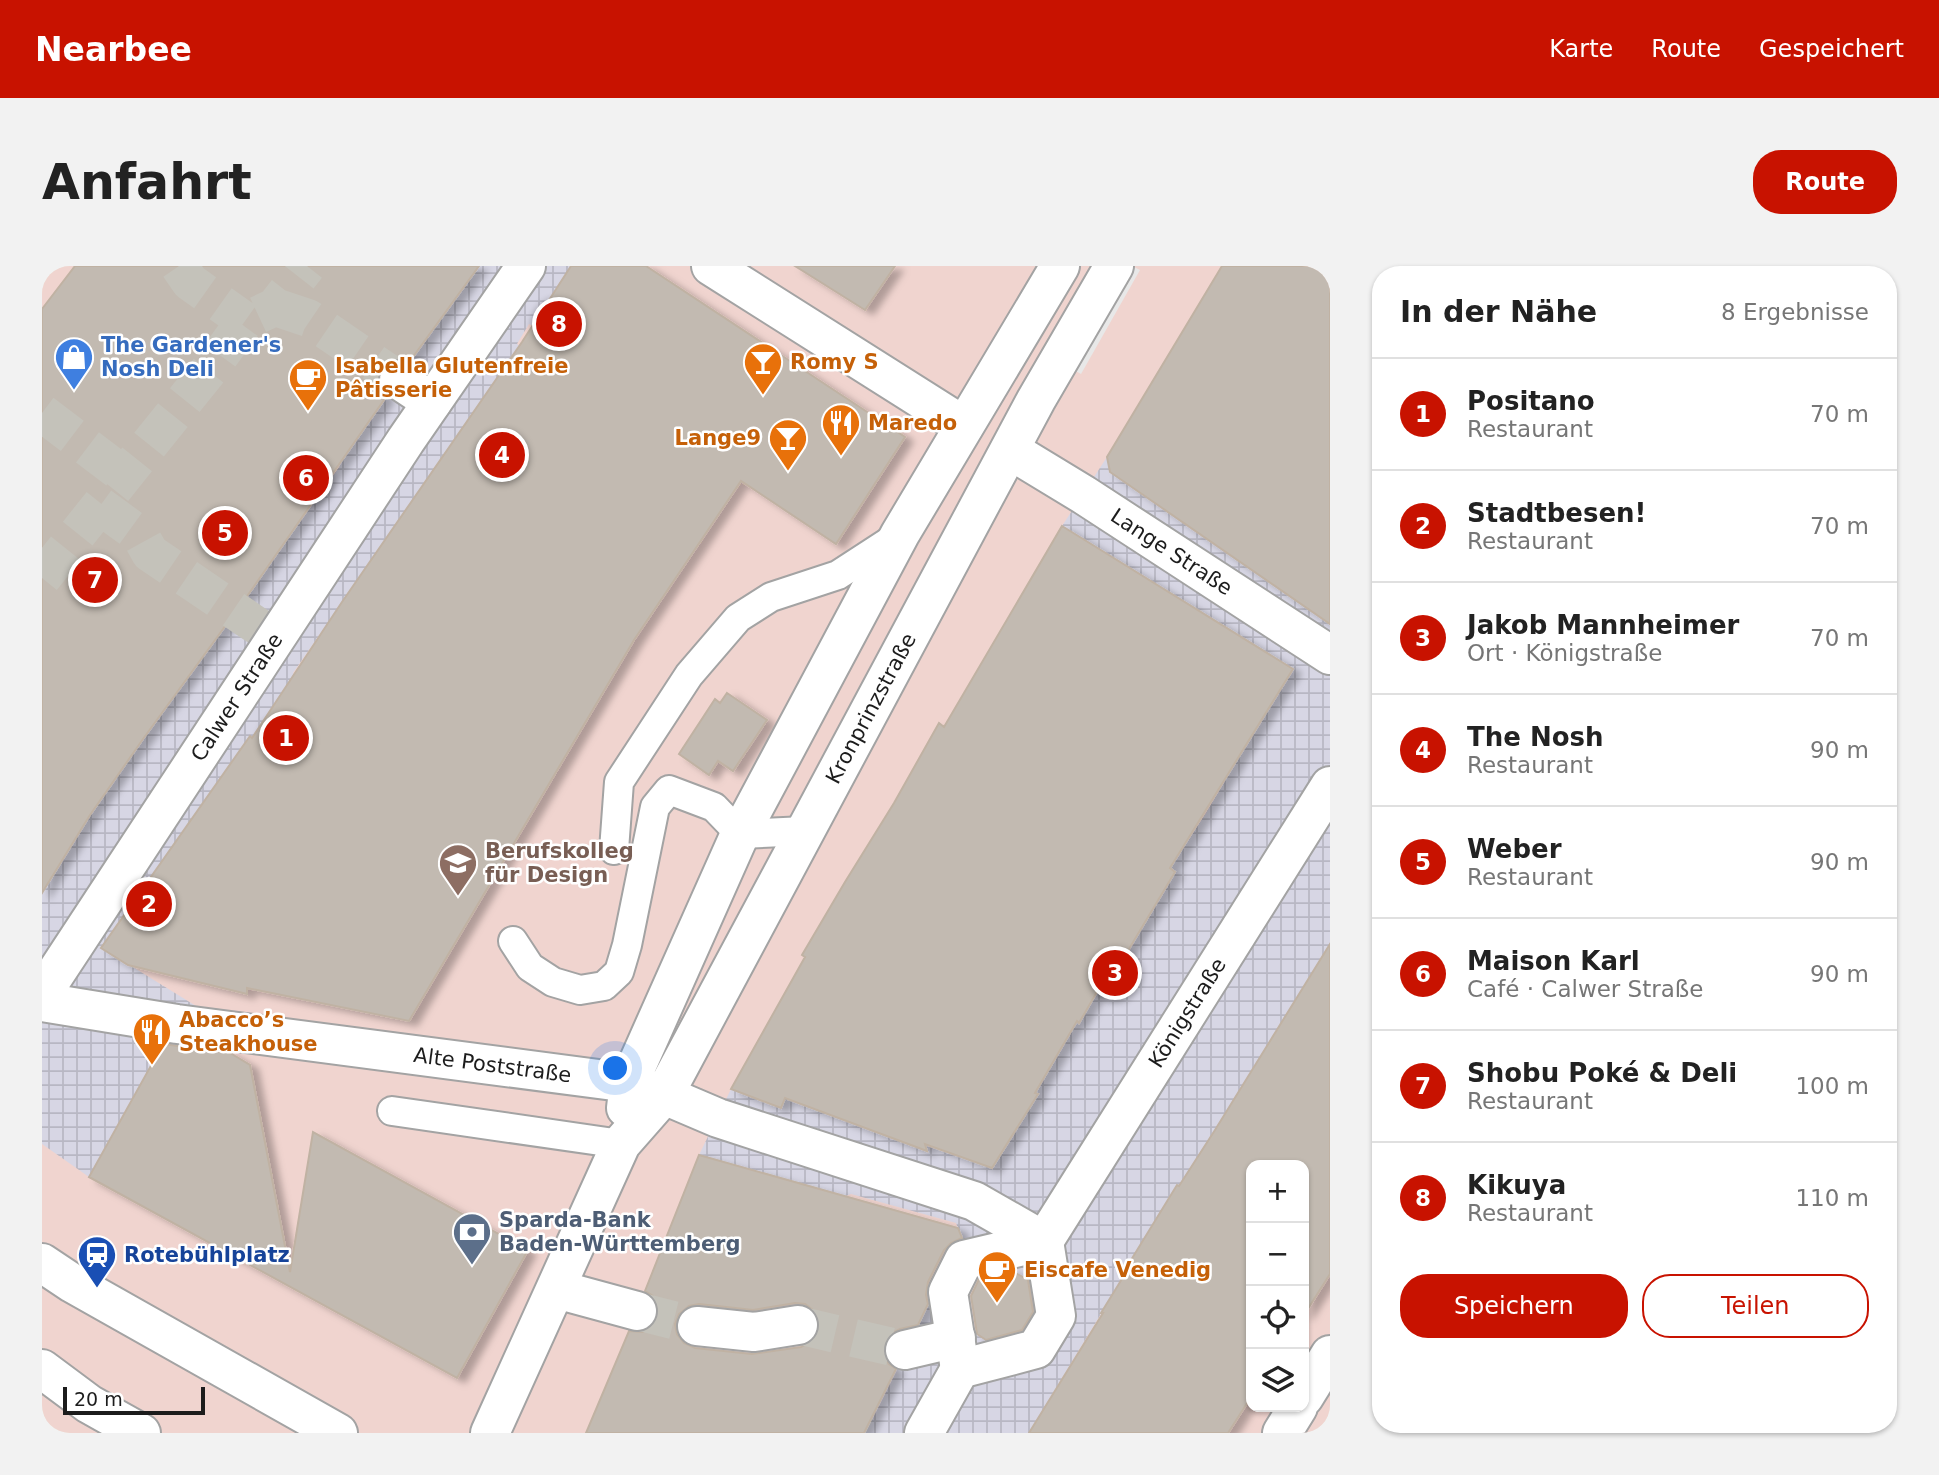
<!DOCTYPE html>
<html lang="de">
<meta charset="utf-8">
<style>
:root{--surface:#fff;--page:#f2f2f2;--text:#222;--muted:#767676;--line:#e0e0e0;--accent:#c81200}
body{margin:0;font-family:"DejaVu Sans",sans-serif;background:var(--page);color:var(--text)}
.controls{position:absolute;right:21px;bottom:21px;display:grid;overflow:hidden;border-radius:14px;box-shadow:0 2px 5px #0004}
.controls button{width:63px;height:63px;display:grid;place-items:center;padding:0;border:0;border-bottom:2px solid var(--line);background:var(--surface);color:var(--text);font:35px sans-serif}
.scale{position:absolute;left:21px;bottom:18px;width:142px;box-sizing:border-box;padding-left:7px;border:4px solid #1c1c1c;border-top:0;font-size:19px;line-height:24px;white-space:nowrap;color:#1c1c1c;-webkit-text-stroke:5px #fff;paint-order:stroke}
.you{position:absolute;left:574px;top:803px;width:24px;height:24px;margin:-18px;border:5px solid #fff;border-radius:50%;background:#1a73e8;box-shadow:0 0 0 10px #1a73e833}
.badge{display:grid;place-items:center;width:46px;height:46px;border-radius:50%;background:var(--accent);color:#fff;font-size:23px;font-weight:700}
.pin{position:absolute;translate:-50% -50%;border:4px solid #fff;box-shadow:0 2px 7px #0006}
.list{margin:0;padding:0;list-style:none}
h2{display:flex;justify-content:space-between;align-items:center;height:91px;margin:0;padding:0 28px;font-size:30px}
h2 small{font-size:23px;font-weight:400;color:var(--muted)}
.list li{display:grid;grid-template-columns:46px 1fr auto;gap:21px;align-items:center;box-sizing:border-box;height:112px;padding:0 28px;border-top:2px solid var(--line)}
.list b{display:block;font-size:26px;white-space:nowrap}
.list p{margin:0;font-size:23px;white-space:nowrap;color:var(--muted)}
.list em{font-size:23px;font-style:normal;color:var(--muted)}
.actions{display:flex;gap:14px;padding:21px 28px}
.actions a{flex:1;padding:16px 0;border:2px solid var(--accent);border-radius:28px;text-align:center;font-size:24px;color:var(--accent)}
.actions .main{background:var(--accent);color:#fff}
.icon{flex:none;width:38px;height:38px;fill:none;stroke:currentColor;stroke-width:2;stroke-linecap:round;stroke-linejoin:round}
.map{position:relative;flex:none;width:1288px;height:1167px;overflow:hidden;border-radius:28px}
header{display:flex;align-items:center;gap:42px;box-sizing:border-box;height:98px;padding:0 35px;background:var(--accent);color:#fff}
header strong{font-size:33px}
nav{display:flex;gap:38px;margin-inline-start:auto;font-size:24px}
.intro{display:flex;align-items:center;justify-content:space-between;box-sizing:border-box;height:168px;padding:0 42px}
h1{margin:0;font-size:49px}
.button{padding:18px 32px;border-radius:28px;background:var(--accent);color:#fff;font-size:24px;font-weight:700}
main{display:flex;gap:42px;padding:0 42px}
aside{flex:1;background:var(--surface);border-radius:28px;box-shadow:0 2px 5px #0004}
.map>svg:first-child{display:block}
.commercial{fill:#f0d4cf;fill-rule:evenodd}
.parking{fill:#e8e8e8}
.plaza{fill:url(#plaza-grid);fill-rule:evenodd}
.building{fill:#c2bab1;stroke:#c0b2a3;stroke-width:2;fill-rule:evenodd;filter:url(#shadow)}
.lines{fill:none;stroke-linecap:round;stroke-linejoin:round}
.street-tunnel{stroke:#c4c2ba;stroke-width:38;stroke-dasharray:38 19;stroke-linecap:butt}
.lane-casing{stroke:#a3a3a3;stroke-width:32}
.street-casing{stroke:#a3a3a3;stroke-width:42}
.lane{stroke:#fff;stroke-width:28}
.street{stroke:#fff;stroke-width:38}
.labels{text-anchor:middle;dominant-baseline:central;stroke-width:5;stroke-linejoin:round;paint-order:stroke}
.shop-label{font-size:21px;font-weight:bold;fill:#366cbe;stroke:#fff;text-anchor:start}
.food-label{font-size:21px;font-weight:bold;fill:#c56008;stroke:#fff;text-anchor:start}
.street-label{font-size:21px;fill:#1c1c1c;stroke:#fff}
.education-label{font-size:21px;font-weight:bold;fill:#785e54;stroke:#fff;text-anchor:start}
.service-label{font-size:21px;font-weight:bold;fill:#4e5e75;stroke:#fff;text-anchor:start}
.transit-label{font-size:21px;font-weight:bold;fill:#164399;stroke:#fff;text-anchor:start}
</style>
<header>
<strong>Nearbee</strong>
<nav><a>Karte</a><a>Route</a><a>Gespeichert</a></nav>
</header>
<div class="intro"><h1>Anfahrt</h1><a class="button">Route</a></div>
<main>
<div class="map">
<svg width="1288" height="1167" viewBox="0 0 1288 1167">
<defs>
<pattern id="plaza-grid" width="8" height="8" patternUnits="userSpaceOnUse" patternTransform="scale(1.75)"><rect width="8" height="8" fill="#d7d6e4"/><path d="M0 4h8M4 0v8" fill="none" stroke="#b8b7c3"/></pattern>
<filter id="shadow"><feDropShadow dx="8" dy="4.5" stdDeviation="3.5" flood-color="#0004"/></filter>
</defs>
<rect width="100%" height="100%" fill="#eeebe1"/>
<path class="commercial" d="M0,0H1288V1167H0ZM1209,899H1262V1141H1209Z"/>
<path class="parking" d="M1090,0L1098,4L1039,108L1023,99Z"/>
<path class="plaza" d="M432,0H529L491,60L487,58L475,78L478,80L251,407L253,409L210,472L208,471L60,682L154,740L135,758L119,782L47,911L0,878V625L47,550L101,473L247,271L240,265L245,259L252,264L298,200L292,196L301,193L349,125Z
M1065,191L1288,344V678L1173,864L1137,920L1135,919L1089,994L1091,995L991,1160L1002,1167H822L920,972L914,957L809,928L804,930L657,889L689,823L739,842L743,832L950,902L995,828L993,827L1035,755L1037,756L1079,684L1084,687L1133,606L1128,602L1164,547L1217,456L1020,260ZM961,1000L987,1015L994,1044L979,1069L950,1077L924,1061L917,1032L932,1007Z"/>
<path class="building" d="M33,0H437L368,95L358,92L348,94L339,101L335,113L338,124L344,131L208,326L101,473L48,549L0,627V43Z
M529,0H604L863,171L794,278L699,215L592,374L367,755L205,722V728L86,699L59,682L208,470L210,472L300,336L480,76Z
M753,0H853L823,44Z
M1180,0H1288V358L1068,206L1065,191Z
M1020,260L1251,403L1128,602L1133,606L1084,688L1079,684L1037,757L1035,755L993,827L996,828L950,902L883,878L885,885L743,832L739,842L689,823L763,691L760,689L803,616L852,537L897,457L902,461Z
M685,427L725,454L691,505L676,495L667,509L637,488L673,433L678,437Z
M1288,678V1008L1262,1049V899H1209V1131L1186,1167H987L1061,1047H1059L1091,995L1089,994L1135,919L1137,920L1173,864Z
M121,778L188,787L208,799L248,1006L271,866L486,984L415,1112L47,911Z
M657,889L916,962L920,972L909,977L902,984L886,1016L884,1029L886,1038L876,1059L858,1063L849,1068L842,1077V1090L847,1098L854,1103L822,1167H544L587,1065L601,1066L610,1061L616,1051V1039L611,1030L603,1025ZM753,1037L763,1038L772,1045L778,1056L776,1067L770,1075L759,1081L710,1088L653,1082L642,1077L635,1068L633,1058L637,1048L647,1040L657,1038L711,1044Z
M970,1005L986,1014L991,1046L980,1064L944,1074L935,1068L929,1030L937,1013Z"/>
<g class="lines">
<path class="street-tunnel" d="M137,0L148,16L203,55
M233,41L266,52L357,114
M0,147L82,209
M58,240L98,269L108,287L233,372
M0,312L171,99L203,55L233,41L265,0
M595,1045L655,1060
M756,1059L863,1084"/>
<g class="lane-casing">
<path id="lane" d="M572,584L577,516L647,409L696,352L729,331L796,309L856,270
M471,675L488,701L511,716L538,724L562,720L577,706L585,679L613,541L627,524L672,541L698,568L763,565
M350,845L579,878"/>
</g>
<g class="street-casing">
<g id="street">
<path d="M669,0L922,160"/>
<path d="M357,114L390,136"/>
<path id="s1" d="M968,184L1042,229L1288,389"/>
<path id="s2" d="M0,728L364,174L484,0"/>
<path id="s3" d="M0,736L135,758L587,817L622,829L676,852L932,935L1002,975"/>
<path d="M584,842L587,817L698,568L858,268L1018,0"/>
<path d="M0,997L30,1017L296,1167"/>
<path d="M514,1023L595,1045"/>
<path d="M655,1060L712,1066L756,1059"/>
<path d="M863,1084L914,1072"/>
<path d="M0,1103L47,1138L99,1167"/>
<path d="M918,1103L906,1026L922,994L1002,975"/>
<path d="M1262,1131L1288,1089"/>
<path id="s4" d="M448,1167L579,878L622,829L994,134L1072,0"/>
<path id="s5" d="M882,1167L918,1103L994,1083L1014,1050L1002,975L1288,520"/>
<path d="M1240,1167L1256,1141"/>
</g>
</g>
<use href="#lane" class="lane"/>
<use href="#street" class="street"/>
</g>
<defs>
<g id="shop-pin" transform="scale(2.0125)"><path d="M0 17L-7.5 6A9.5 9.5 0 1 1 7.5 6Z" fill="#3f7fe0" stroke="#fff"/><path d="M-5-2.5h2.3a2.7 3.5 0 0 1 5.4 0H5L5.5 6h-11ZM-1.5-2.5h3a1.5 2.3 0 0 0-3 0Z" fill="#fff"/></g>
<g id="bar-pin" transform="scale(2.0125)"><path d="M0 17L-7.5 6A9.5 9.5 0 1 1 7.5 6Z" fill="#e8710a" stroke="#fff"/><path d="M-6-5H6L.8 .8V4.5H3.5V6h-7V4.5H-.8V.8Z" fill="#fff"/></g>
<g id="cafe-pin" transform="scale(2.0125)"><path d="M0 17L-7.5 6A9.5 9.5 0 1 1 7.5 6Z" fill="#e8710a" stroke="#fff"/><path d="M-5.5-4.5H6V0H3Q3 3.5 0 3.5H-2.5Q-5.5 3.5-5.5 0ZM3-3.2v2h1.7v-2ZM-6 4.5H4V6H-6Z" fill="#fff"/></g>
<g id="restaurant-pin" transform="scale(2.0125)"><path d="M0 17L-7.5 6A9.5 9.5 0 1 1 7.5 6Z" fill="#e8710a" stroke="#fff"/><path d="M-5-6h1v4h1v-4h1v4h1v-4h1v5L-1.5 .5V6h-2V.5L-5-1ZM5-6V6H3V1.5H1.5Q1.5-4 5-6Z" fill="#fff"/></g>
<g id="school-pin" transform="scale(2.0125)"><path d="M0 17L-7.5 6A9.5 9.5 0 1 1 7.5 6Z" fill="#8d6e63" stroke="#fff"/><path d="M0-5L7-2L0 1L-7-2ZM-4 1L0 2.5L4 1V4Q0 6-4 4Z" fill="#fff"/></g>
<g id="bank-pin" transform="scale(2.0125)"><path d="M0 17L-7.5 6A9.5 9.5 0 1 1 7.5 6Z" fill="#5c6f8a" stroke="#fff"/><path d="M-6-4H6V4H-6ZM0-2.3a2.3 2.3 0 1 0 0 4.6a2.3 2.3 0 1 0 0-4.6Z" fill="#fff"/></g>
<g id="station-pin" transform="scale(2.0125)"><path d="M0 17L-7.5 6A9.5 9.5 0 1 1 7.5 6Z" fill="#1a4fb4" stroke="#fff"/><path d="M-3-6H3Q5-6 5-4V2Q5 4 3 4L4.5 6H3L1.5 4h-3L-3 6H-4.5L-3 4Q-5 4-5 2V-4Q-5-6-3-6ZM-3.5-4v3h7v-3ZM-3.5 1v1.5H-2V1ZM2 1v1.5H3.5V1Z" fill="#fff"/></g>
</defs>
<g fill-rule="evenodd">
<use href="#shop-pin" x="32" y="91"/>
<use href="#bar-pin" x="721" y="96"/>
<use href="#cafe-pin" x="266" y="112"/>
<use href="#restaurant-pin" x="799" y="157"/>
<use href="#bar-pin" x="746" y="172"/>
<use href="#school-pin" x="416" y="597"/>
<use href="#restaurant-pin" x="110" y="766"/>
<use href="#bank-pin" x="430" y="966"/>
<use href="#station-pin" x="55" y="989"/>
<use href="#cafe-pin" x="955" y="1004"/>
</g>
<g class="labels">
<g class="shop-label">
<text x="59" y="79">The Gardener's<tspan x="59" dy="24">Nosh Deli</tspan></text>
</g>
<g class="food-label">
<text x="748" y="96">Romy S</text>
<text x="293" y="100">Isabella Glutenfreie<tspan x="293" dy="24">Pâtisserie</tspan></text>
<text x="826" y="157">Maredo</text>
<text x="719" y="172" text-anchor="end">Lange9</text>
<text x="137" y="754">Abacco’s<tspan x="137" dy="24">Steakhouse</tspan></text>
<text x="982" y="1004">Eiscafe Venedig</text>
</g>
<g class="street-label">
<text stroke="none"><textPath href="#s1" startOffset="191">Lange Straße</textPath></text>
<text stroke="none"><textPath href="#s2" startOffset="355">Calwer Straße</textPath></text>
<text stroke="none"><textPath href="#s4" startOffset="821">Kronprinzstraße</textPath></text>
<text stroke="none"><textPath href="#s5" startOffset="536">Königstraße</textPath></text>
<text stroke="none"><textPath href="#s3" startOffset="455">Alte Poststraße</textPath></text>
</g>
<g class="education-label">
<text x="443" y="585">Berufskolleg<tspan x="443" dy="24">für Design</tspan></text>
</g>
<g class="service-label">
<text x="457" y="954">Sparda-Bank<tspan x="457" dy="24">Baden-Württemberg</tspan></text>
</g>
<g class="transit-label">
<text x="82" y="989">Rotebühlplatz</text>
</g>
</g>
</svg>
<div class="controls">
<button>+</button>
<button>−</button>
<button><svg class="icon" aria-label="locate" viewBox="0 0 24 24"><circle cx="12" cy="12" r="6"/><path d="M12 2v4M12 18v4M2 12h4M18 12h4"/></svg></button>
<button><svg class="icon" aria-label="layers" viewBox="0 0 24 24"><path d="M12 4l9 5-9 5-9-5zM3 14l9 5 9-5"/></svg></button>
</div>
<div class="scale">20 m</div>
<div class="you"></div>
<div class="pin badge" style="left:244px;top:472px">1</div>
<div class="pin badge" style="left:107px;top:638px">2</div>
<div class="pin badge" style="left:1073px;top:707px">3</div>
<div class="pin badge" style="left:460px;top:189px">4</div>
<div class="pin badge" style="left:183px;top:267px">5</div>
<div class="pin badge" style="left:264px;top:212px">6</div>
<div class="pin badge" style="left:53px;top:314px">7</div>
<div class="pin badge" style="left:517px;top:58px">8</div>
</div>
<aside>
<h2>In der Nähe<small>8 Ergebnisse</small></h2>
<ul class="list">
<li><span class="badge">1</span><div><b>Positano</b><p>Restaurant</p></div><em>70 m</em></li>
<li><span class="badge">2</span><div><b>Stadtbesen!</b><p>Restaurant</p></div><em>70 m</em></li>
<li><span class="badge">3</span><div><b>Jakob Mannheimer</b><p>Ort · Königstraße</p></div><em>70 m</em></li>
<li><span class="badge">4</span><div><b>The Nosh</b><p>Restaurant</p></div><em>90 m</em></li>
<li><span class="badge">5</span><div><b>Weber</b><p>Restaurant</p></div><em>90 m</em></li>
<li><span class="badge">6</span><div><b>Maison Karl</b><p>Café · Calwer Straße</p></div><em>90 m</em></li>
<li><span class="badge">7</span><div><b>Shobu Poké &amp; Deli</b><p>Restaurant</p></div><em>100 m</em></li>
<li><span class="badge">8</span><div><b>Kikuya</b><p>Restaurant</p></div><em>110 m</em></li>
</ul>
<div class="actions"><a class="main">Speichern</a><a>Teilen</a></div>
</aside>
</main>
